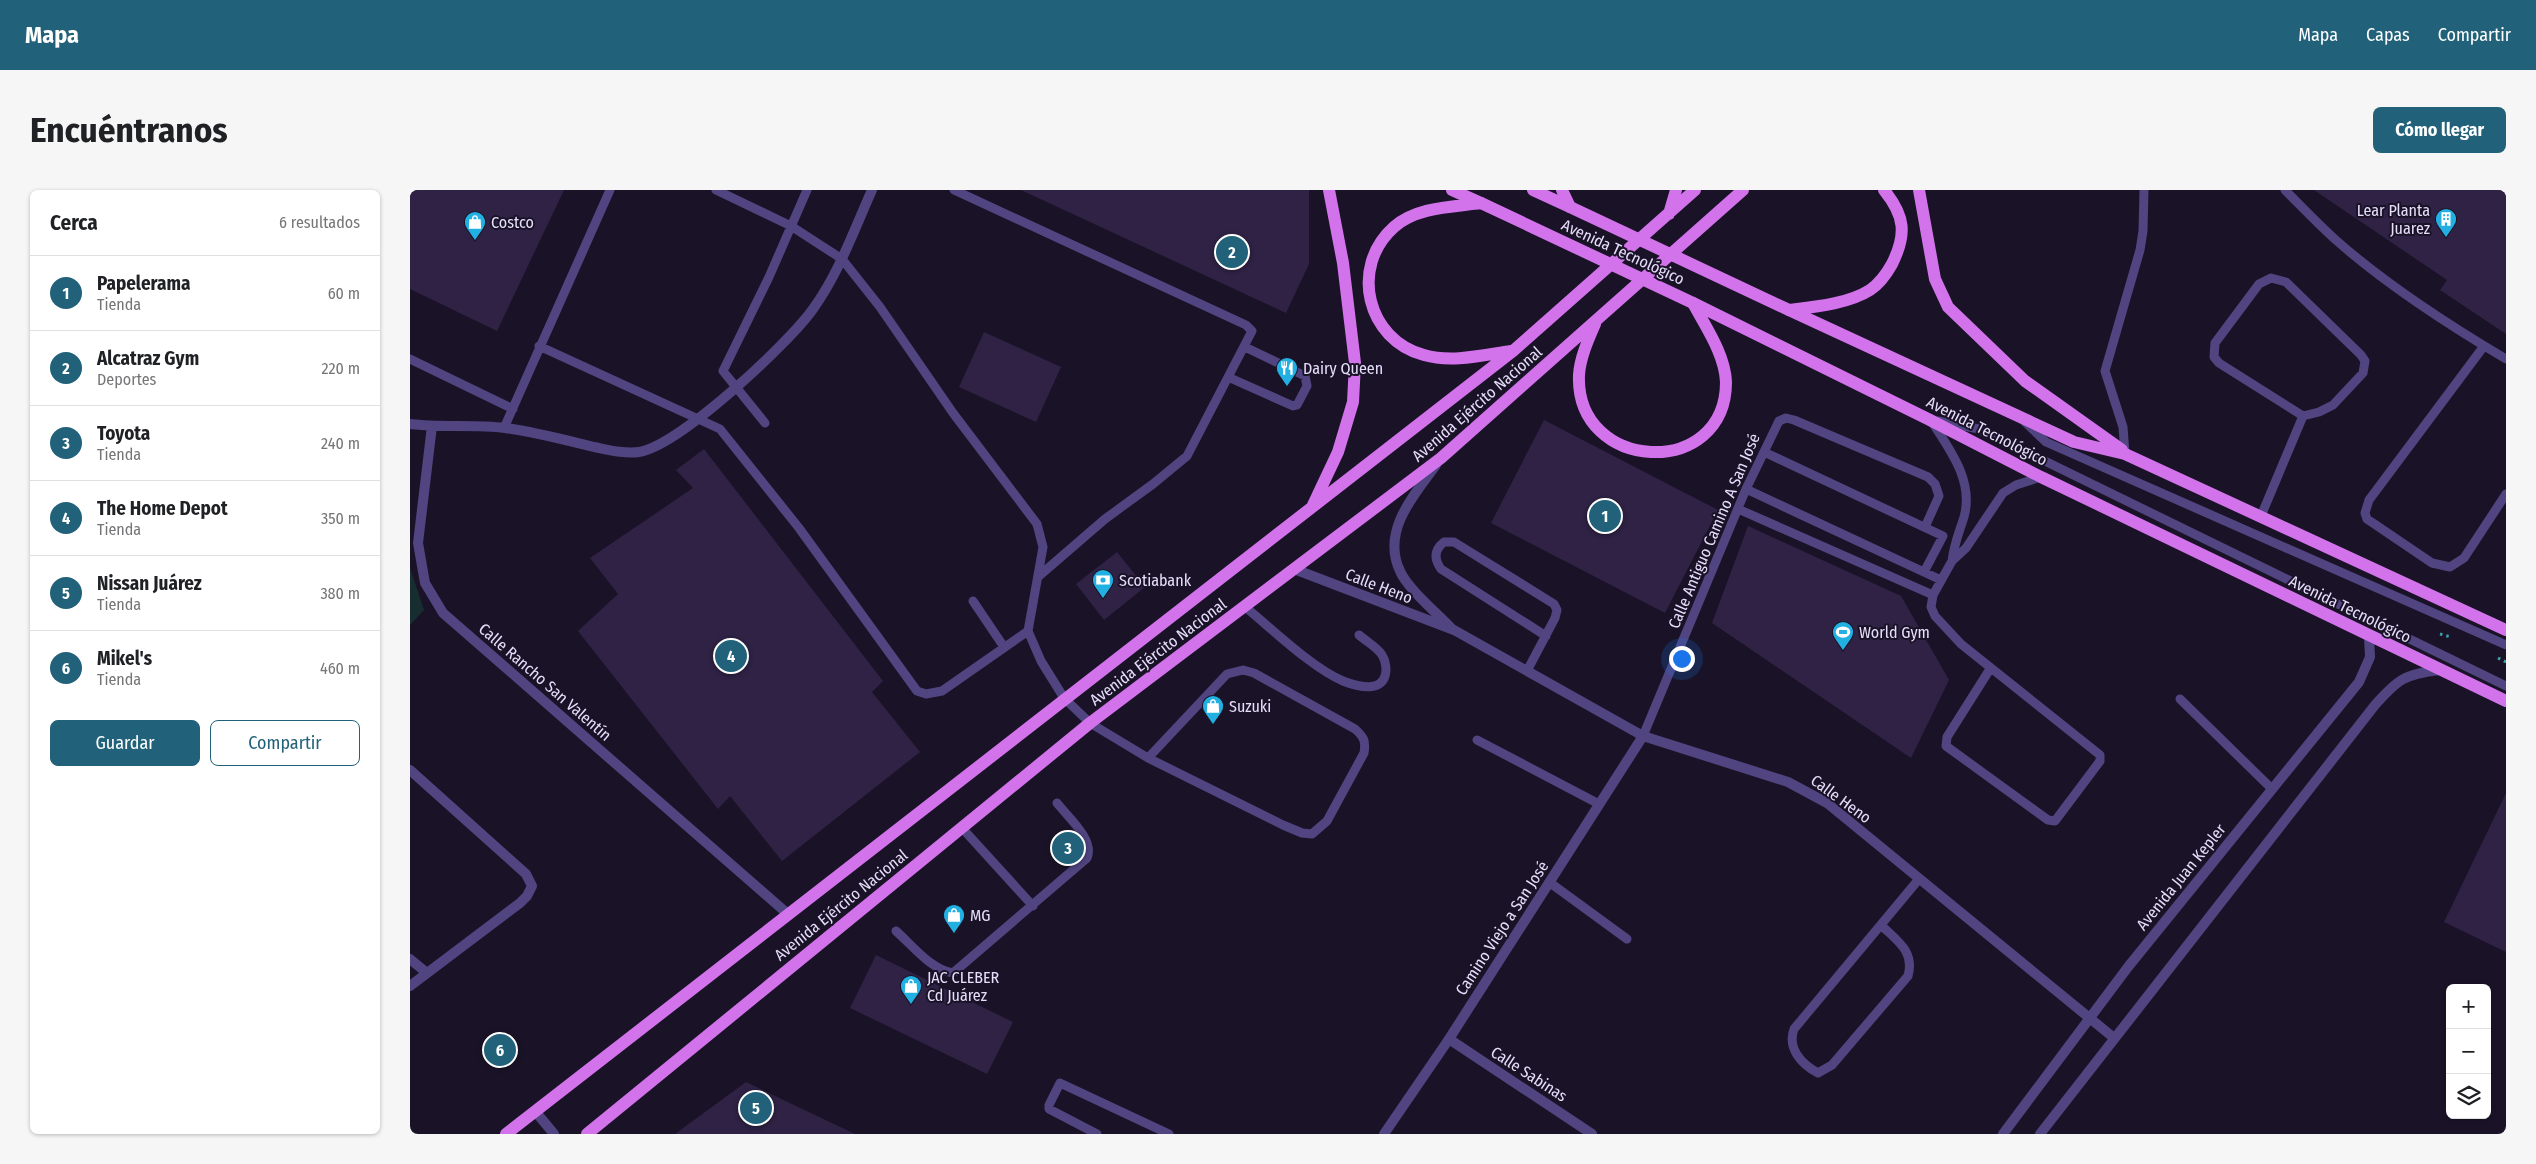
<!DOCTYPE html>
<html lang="es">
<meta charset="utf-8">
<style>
:root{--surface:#fff;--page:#f6f6f6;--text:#202124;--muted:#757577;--line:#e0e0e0;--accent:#216179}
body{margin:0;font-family:"Fira Sans Condensed",sans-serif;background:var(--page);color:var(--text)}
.controls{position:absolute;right:15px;bottom:15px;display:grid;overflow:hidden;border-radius:8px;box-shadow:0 1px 4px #0004}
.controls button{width:45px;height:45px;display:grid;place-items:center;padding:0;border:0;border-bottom:1px solid var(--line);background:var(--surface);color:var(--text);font:25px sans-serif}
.you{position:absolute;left:1271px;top:468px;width:18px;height:18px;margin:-12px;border:4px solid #fff;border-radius:50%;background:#1a73e8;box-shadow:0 0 0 8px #1a73e833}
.badge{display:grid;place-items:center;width:32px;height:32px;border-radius:50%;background:var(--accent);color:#fff;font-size:16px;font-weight:700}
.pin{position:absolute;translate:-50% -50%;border:2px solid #fff;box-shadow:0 1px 5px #0006}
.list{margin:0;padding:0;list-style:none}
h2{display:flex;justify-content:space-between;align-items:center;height:65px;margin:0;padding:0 20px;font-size:21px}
h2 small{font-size:16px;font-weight:400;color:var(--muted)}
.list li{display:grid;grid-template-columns:32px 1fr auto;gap:15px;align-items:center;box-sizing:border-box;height:75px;padding:0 20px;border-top:1px solid var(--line)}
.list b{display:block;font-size:19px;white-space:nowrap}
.list p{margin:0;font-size:16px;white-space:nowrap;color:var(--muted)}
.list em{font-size:16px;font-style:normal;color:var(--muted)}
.actions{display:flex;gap:10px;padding:15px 20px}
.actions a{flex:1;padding:11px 0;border:1px solid var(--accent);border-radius:8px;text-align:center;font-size:18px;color:var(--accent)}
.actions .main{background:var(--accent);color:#fff}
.icon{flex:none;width:28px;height:28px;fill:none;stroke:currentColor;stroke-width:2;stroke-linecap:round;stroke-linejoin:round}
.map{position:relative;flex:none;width:2096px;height:944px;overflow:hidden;border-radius:8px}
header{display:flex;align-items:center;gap:30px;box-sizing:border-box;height:70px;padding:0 25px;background:var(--accent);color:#fff}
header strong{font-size:24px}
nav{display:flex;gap:28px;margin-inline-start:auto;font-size:18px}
.intro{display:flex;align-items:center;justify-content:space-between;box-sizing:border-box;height:120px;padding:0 30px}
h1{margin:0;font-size:35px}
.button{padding:12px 22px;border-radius:8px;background:var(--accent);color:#fff;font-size:18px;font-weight:700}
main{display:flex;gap:30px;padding:0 30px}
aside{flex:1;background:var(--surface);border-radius:8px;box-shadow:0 1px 4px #0004}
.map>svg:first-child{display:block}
.green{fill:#172d30}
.building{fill:#2f2245}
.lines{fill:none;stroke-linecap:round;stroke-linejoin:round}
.path{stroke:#40a1ac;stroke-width:3;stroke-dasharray:2.5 4;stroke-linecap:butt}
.service{stroke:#504580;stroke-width:9}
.minor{stroke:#504580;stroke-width:10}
.tertiary{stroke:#504580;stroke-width:10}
.primary{stroke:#d373ec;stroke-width:12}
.primary-bridge{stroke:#d373ec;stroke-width:12}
.labels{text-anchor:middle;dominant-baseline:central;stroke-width:4;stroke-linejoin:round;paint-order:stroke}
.poi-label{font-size:16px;fill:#e6defb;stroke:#1a1327;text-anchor:start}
.street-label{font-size:16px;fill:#e6defb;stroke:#1a1327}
</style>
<header>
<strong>Mapa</strong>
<nav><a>Mapa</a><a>Capas</a><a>Compartir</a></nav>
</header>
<div class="intro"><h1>Encuéntranos</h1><a class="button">Cómo llegar</a></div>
<main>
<aside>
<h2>Cerca<small>6 resultados</small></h2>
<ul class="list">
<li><span class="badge">1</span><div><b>Papelerama</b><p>Tienda</p></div><em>60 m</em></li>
<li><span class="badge">2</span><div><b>Alcatraz Gym</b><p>Deportes</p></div><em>220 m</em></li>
<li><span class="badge">3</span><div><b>Toyota</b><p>Tienda</p></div><em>240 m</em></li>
<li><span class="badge">4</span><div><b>The Home Depot</b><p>Tienda</p></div><em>350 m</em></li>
<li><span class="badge">5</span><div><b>Nissan Juárez</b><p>Tienda</p></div><em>380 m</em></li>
<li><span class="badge">6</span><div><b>Mikel's</b><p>Tienda</p></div><em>460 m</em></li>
</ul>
<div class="actions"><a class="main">Guardar</a><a>Compartir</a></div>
</aside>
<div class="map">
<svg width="2096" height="944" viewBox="0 0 2096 944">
<rect width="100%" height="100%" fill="#1a1327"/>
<path class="green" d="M0,378L14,420L0,435Z"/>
<path class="building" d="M0,0H154L87,141L0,99Z
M611,0H899V74L876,123Z
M1904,0H2096V144L2030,100L2037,90Z
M574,142L651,177L626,232L549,197Z
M1134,230L1308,320L1255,423L1081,333Z
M294,259L473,491L462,502L510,562L372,671L320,606L308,619L168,441L208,404L180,368L283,298L266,280Z
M1338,336L1491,406L1539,490L1501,568L1302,433Z
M707,362L735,397L694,430L666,394Z
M2096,603V762L2034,732Z
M466,765L603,832L577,884L440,818Z
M336,892L445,944H265Z"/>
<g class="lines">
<path class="path" d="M2030,444L2041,447
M2088,468L2096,472"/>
<path class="service" d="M306,0L381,36L432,69L470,117L543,223L627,334L633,357L618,441L631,471L654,508L680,533L738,568L873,635L892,643L902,644L917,631L954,563C956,551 954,547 945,539L844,483L833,480L817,484L738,568
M544,0L836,135L842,141L777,266L743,294L695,329L629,386
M1875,0C1892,17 1909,35 1927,51C1978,96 2037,134 2096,169
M1861,88L1876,92L1951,165L1955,171L1953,183L1923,215L1909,222L1893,226L1809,173L1804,167L1805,153L1849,94Z
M129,156L310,239L389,338L507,501L516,504L532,501L618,441
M2074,156L1959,310L1955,323L1957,329L2022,373L2040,377L2054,368L2096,304
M0,169L103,219
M818,187L883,216L887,215L897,196L895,186L835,157
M1528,231L1569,239L2096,496
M1522,232C1540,260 1564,291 1554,327C1549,343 1544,354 1542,371
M1615,232L1636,252L2096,455
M355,233L313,181L359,87L397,0
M94,238L200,0
M1354,262L1533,346L1514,382
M1715,264L1713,237L1695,181L1730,60L1733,41L1734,0
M1336,299L1531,390
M1328,319L1523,405
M1851,326L1893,226
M563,411L594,457
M834,416C861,438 902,478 933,491C948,497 975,504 976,480C976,475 975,470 972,465C968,458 956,451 949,445
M1580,479L1537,547L1536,556L1638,630L1645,631L1690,571V565L1551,454L1525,426L1521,417L1523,405L1542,371L1556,358L1593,303L1606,295L1631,287
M1117,481L1145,428L1147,420L1144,414L1044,352H1034C1024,360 1024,369 1031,379L1136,446
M1770,509L1862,599
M1233,546L1336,299L1369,231L1376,228L1384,230L1518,287L1525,294L1529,306L1515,337
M1067,550L1189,614
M552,638L623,716
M1139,692L1217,749
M1471,735C1487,751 1505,761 1498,786L1422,875L1408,883C1391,874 1377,858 1384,839L1509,689
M486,741C502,755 521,780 543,783L677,668C685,650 658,627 647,613
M687,944L639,919V915L650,893L759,944"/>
<path class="minor" d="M0,234C31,238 64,234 95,238C125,242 155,250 184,257C199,260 214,264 229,262C269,256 379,153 403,119C429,83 444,40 462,0
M22,236L8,353L15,393L33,423L379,725
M0,580L116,684L122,696L117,706L110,713L0,796
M0,769L17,783
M1039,849L1182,944
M125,921L144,944"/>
<path class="tertiary" d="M1026,275C1004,305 971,341 990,381C997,398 1028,424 1041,438
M884,379L1044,440L1233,546L1378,592L1417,613L1704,848
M974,944L1039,849L1233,546
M1593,944L1718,777L1949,492L1960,467L1959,447
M1630,944L1965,515C1988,489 1995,484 2030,480"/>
<path class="primary" d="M1042,0L1071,13
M1123,0L1160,17
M1152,0L1160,17
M1509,0L1525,89L1538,117L1615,191L1712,260
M1071,13C1042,17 1006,17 984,37C939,77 957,150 1014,165C1042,173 1073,165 1101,161
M1259,24L1266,0
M1283,113L1520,230L1631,287L2096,511
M1379,120L1664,252L1715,264L2096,440
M1379,120C1404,117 1438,114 1460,100C1469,94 1477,83 1482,74C1497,44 1495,26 1474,0
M1185,134C1178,150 1170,168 1169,185C1165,283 1316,290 1316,192C1315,164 1295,136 1283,113
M903,315L928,262L943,212L945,173L933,73L919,0
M96,944L1103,161L1285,0
M177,944L680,533L1031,268L1333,0"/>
<path class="primary-bridge" d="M1071,13L1283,113
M1160,17L1379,120"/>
</g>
<defs>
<g id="building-pin" transform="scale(1.125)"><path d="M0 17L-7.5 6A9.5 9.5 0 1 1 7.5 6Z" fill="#22b0e2" stroke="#1a1327"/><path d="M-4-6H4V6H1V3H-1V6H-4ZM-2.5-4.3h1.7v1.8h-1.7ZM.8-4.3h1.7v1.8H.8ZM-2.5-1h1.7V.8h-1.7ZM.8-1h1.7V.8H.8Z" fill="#fff"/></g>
<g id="shop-pin" transform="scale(1.125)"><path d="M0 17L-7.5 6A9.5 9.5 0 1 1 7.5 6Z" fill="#22b0e2" stroke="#1a1327"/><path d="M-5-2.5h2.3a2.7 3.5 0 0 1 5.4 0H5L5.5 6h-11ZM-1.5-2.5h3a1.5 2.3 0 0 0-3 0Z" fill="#fff"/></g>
<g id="restaurant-pin" transform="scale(1.125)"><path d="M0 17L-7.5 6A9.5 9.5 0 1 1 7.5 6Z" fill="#22b0e2" stroke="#1a1327"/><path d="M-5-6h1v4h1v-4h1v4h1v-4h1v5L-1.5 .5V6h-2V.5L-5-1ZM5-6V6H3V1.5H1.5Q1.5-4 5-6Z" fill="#fff"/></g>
<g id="bank-pin" transform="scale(1.125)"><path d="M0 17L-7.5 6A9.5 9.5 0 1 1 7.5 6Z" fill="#22b0e2" stroke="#1a1327"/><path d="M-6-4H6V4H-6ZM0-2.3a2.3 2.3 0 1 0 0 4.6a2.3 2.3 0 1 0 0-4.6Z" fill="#fff"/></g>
<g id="stadium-pin" transform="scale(1.125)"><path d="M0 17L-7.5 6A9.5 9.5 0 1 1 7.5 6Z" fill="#22b0e2" stroke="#1a1327"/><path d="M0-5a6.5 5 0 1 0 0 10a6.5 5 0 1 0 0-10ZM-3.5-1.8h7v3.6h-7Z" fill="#fff"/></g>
</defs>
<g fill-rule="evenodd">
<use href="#building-pin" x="2036" y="29"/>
<use href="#shop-pin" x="65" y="32"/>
<use href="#restaurant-pin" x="877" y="178"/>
<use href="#bank-pin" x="693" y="390"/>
<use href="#stadium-pin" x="1433" y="442"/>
<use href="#shop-pin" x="803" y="516"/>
<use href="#shop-pin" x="544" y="725"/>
<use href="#shop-pin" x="501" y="796"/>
</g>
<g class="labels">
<g class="poi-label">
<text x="2020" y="20" text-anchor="end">Lear Planta<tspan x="2020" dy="18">Juarez</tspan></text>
<text x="81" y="32">Costco</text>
<text x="893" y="178">Dairy Queen</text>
<text x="709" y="390">Scotiabank</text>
<text x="1449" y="442">World Gym</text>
<text x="819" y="516">Suzuki</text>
<text x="560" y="725">MG</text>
<text x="517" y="787">JAC CLEBER<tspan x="517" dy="18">Cd Juárez</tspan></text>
</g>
<g class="street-label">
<text transform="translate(1213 62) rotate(25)">Avenida Tecnológico</text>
<text transform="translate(1067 214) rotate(-41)">Avenida Ejército Nacional</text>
<text transform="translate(1577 241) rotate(27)">Avenida Tecnológico</text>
<text transform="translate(1304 341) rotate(-67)">Calle Antiguo Camino A San José</text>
<text transform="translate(969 396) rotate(21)">Calle Heno</text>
<text transform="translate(1940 419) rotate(26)">Avenida Tecnológico</text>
<text transform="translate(748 462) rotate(-37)">Avenida Ejército Nacional</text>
<text transform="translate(135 492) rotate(41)">Calle Rancho San Valentín</text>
<text transform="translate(1431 609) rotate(36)">Calle Heno</text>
<text transform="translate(1771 687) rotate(-51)">Avenida Juan Kepler</text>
<text transform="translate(431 715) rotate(-39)">Avenida Ejército Nacional</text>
<text transform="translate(1092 738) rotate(-57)">Camino Viejo a San José</text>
<text transform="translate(1119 884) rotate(33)">Calle Sabinas</text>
</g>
</g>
</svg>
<div class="controls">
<button>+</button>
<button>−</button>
<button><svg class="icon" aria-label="layers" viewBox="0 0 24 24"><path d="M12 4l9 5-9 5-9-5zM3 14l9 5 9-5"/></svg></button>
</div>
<div class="you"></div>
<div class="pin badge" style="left:1195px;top:326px">1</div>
<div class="pin badge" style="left:822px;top:62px">2</div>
<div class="pin badge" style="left:658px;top:658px">3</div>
<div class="pin badge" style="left:321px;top:466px">4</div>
<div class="pin badge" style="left:346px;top:918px">5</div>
<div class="pin badge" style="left:90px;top:860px">6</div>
</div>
</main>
